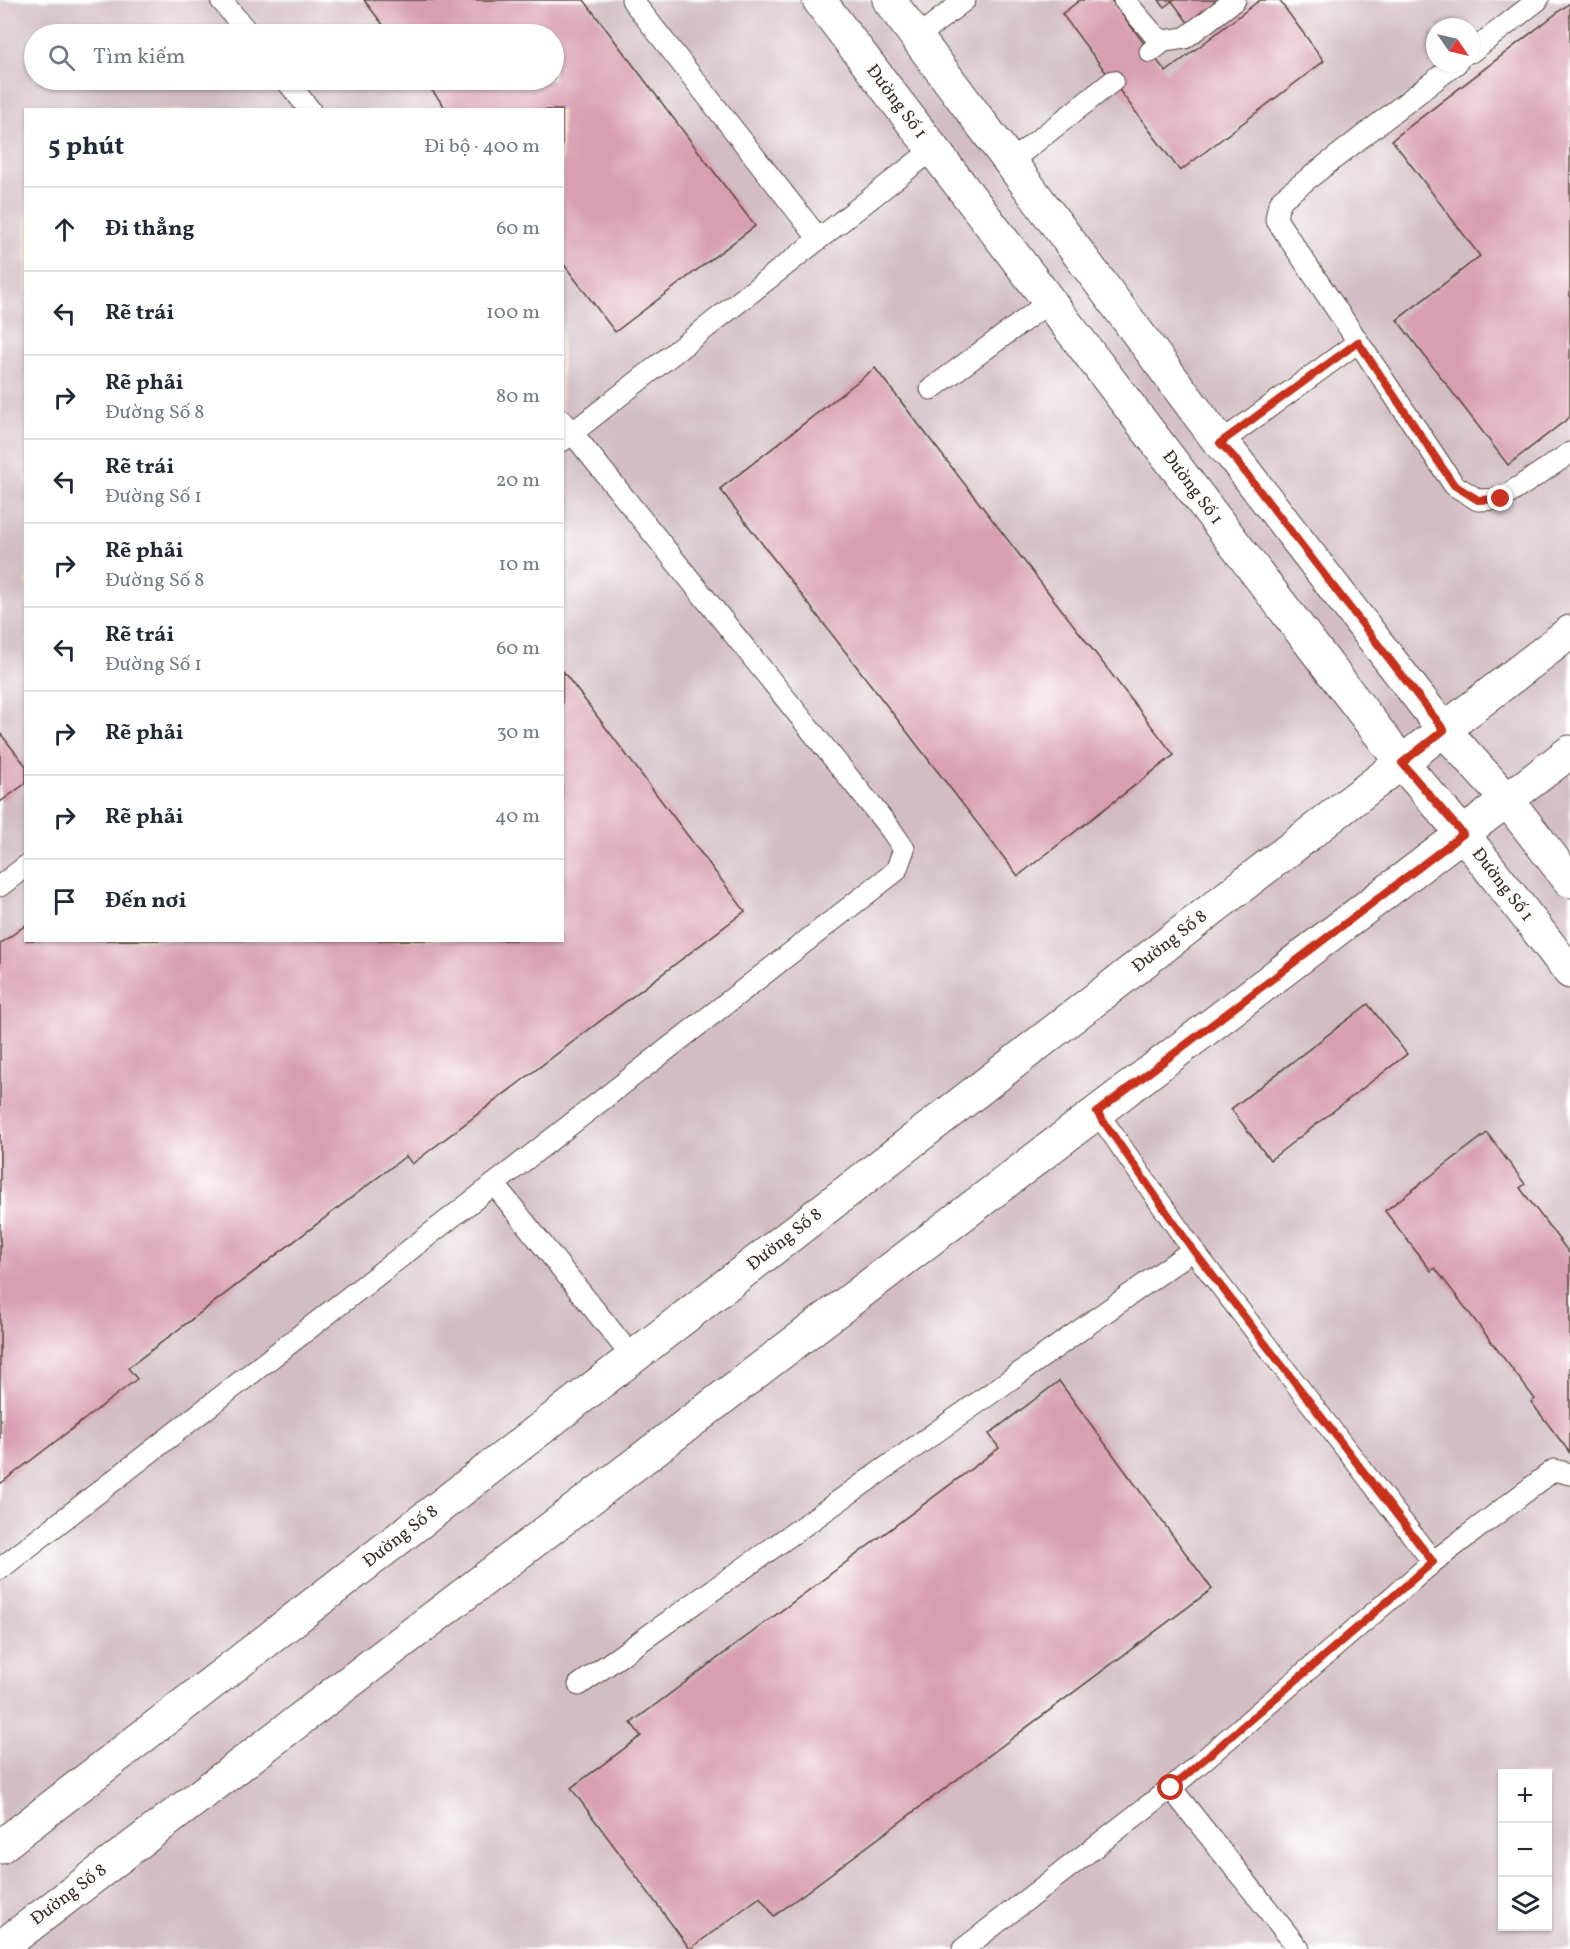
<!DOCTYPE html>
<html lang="vi">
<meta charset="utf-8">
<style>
:root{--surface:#fff;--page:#f6f6f7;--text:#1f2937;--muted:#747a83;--line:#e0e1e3}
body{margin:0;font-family:Vollkorn,serif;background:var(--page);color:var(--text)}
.controls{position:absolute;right:18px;bottom:18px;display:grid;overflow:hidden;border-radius:0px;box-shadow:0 2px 4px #0004}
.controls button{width:54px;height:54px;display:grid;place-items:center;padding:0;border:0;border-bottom:2px solid var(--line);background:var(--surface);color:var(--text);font:30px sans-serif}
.compass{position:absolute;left:1426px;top:18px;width:54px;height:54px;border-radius:50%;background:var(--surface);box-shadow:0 2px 4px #0004;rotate:124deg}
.stop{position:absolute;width:18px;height:18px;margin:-14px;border:4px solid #c8321e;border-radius:50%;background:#fff}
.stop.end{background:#c8321e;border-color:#fff;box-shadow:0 2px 6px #0008}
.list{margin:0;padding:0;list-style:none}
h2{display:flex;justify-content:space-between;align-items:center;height:78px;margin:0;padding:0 24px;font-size:26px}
h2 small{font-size:20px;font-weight:400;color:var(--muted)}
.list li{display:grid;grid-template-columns:39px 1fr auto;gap:18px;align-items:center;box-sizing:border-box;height:84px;padding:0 24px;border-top:2px solid var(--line)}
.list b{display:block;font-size:22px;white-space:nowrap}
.list p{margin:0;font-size:20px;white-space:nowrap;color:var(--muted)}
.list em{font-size:20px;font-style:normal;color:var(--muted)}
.icon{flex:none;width:33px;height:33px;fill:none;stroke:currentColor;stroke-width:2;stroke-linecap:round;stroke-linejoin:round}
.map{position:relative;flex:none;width:1570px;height:1949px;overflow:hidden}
.search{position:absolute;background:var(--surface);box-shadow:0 2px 4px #0004;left:24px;top:24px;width:540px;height:66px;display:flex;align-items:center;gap:15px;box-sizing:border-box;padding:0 21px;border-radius:33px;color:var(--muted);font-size:22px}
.panel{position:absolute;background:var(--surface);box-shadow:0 2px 4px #0004;left:24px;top:108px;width:540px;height:834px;border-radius:0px}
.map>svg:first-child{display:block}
.industrial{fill:#d2bdc5;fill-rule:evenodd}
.building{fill:#d89eb1}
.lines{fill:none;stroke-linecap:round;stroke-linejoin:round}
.lane-casing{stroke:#574639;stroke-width:23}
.secondary-casing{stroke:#574639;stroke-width:35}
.lane{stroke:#fff;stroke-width:21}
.secondary{stroke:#fff;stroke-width:33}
.route{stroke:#c8321e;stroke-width:8}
.labels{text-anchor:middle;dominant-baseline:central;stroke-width:4.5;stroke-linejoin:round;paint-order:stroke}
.street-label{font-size:18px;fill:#3b2a1e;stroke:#fff}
</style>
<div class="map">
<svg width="1570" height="1949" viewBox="0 0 1570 1949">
<rect width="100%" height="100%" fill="#fff"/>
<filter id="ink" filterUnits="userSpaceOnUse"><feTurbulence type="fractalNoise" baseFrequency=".0167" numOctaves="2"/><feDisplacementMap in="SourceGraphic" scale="12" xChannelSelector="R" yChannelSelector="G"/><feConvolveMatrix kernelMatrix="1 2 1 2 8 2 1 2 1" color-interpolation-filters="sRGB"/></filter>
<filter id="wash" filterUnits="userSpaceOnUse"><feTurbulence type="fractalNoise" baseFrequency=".008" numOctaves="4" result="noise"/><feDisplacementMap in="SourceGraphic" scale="24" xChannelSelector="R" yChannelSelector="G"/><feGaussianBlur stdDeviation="1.35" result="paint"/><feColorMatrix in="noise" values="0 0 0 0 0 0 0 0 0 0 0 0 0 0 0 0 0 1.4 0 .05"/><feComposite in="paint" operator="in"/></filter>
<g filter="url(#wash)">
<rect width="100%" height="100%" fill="#f8e7d4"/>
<path class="industrial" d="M0,0H1570V1949H0ZM1435,27H1471V63H1435ZM34,34H554V80H34ZM26,110H562V940H26ZM1502,1774H1548V1926H1502Z"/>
<g id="blocks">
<path class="building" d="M364,0H584L755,226L615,332L562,262V110H447L424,80H554V34H390Z
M1080,0H1111L1166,72L1260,0H1279L1324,61L1180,171L1062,14Z
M1159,0H1228L1192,28L1172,1L1164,7Z
M1570,3V417L1508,465L1397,320L1480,256L1392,140Z
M875,368L1174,755L1018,876L720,489Z
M562,670L745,911L412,1164L406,1156L128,1368L137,1379L0,1484V944L26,925V940H562Z
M0,733L26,766V783L0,802Z
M1368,1004L1407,1054L1270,1160L1231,1109Z
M1487,1133L1525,1184L1520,1188L1570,1254V1453L1531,1402L1535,1399L1435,1268L1431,1271L1385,1211Z
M1059,1381L1212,1589L774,1916L760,1897L690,1949L571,1788L641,1736L631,1723L999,1448L989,1434Z"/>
</g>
</g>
<g filter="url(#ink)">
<use href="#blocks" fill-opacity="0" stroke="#574639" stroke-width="1.5"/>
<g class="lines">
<g class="lane-casing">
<path id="lane" d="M221,0L249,34
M632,0L819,239
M1124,0L1155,36L1164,41
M917,37L965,0
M1150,52L1164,41L1185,38L1235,0
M1471,52L1538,0
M1457,63L1282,199L1278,208L1276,219L1454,485L1478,500L1501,499L1570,453
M286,80L310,110
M1010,162L1113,81
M931,389L1049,302
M562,441L932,150
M1220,443L1358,342
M0,886L26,866
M494,1184L633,1358
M1433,1562L1554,1470L1570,1474
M0,1569L896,871L904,849L891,830L562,420
M579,1685L1193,1250
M1171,1788L1299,1949
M963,1949L1171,1788L1433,1562L1193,1250L1097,1112"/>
</g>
<g class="secondary-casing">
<path id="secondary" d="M819,0L1402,763L1463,834L1570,972
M889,0L1220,443L1232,455L1444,730L1507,800L1570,881
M0,1847L1570,632
M0,1948L1570,752"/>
</g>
<use href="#lane" class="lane"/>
<use href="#secondary" class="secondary"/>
</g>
</g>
<g class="lines" filter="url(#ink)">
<path class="route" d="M1171,1788L1433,1562L1193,1250L1097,1112L1463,834L1402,763L1444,730L1232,455L1220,443L1358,342L1454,485L1478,500L1501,499"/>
</g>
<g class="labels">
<g class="street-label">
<text transform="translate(896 102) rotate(53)">Đường Số 1</text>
<text transform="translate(1192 488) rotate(53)">Đường Số 1</text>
<text transform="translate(1502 885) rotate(52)">Đường Số 1</text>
<text transform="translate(1170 942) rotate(-38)">Đường Số 8</text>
<text transform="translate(785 1240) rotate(-38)">Đường Số 8</text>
<text transform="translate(401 1537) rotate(-38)">Đường Số 8</text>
<text transform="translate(69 1895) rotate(-37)">Đường Số 8</text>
</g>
</g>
</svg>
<div class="controls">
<button>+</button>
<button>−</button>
<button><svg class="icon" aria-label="layers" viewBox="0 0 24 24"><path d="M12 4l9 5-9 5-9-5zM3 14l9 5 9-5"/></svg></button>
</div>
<svg class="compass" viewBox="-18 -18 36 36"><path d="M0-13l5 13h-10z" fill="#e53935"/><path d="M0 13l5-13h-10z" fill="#747a83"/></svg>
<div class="stop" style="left:1171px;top:1788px"></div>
<div class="stop end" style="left:1501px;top:499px"></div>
<div class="search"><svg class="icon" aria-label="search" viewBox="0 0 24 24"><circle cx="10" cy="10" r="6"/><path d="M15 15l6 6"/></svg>Tìm kiếm</div>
<section class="panel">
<h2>5 phút<small>Đi bộ · 400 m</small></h2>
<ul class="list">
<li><svg class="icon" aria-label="ahead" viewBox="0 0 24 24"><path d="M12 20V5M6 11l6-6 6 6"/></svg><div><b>Đi thẳng</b></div><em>60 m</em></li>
<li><svg class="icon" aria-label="left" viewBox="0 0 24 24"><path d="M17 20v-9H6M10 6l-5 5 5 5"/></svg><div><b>Rẽ trái</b></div><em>100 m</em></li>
<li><svg class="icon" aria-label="right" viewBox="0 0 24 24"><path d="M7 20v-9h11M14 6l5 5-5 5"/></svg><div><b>Rẽ phải</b><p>Đường Số 8</p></div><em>80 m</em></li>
<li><svg class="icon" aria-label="left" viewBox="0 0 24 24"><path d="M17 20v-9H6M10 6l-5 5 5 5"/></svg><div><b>Rẽ trái</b><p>Đường Số 1</p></div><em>20 m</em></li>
<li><svg class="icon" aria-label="right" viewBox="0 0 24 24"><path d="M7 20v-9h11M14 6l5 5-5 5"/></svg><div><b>Rẽ phải</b><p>Đường Số 8</p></div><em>10 m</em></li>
<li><svg class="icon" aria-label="left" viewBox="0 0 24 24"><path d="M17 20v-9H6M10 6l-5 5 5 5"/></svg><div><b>Rẽ trái</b><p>Đường Số 1</p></div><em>60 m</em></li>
<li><svg class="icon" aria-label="right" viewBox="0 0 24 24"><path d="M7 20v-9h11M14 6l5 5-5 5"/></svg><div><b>Rẽ phải</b></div><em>30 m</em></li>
<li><svg class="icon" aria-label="right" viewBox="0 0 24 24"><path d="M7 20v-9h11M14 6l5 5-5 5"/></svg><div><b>Rẽ phải</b></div><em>40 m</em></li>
<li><svg class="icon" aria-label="arrive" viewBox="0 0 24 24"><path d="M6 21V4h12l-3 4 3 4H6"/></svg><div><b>Đến nơi</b></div></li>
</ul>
</section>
</div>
